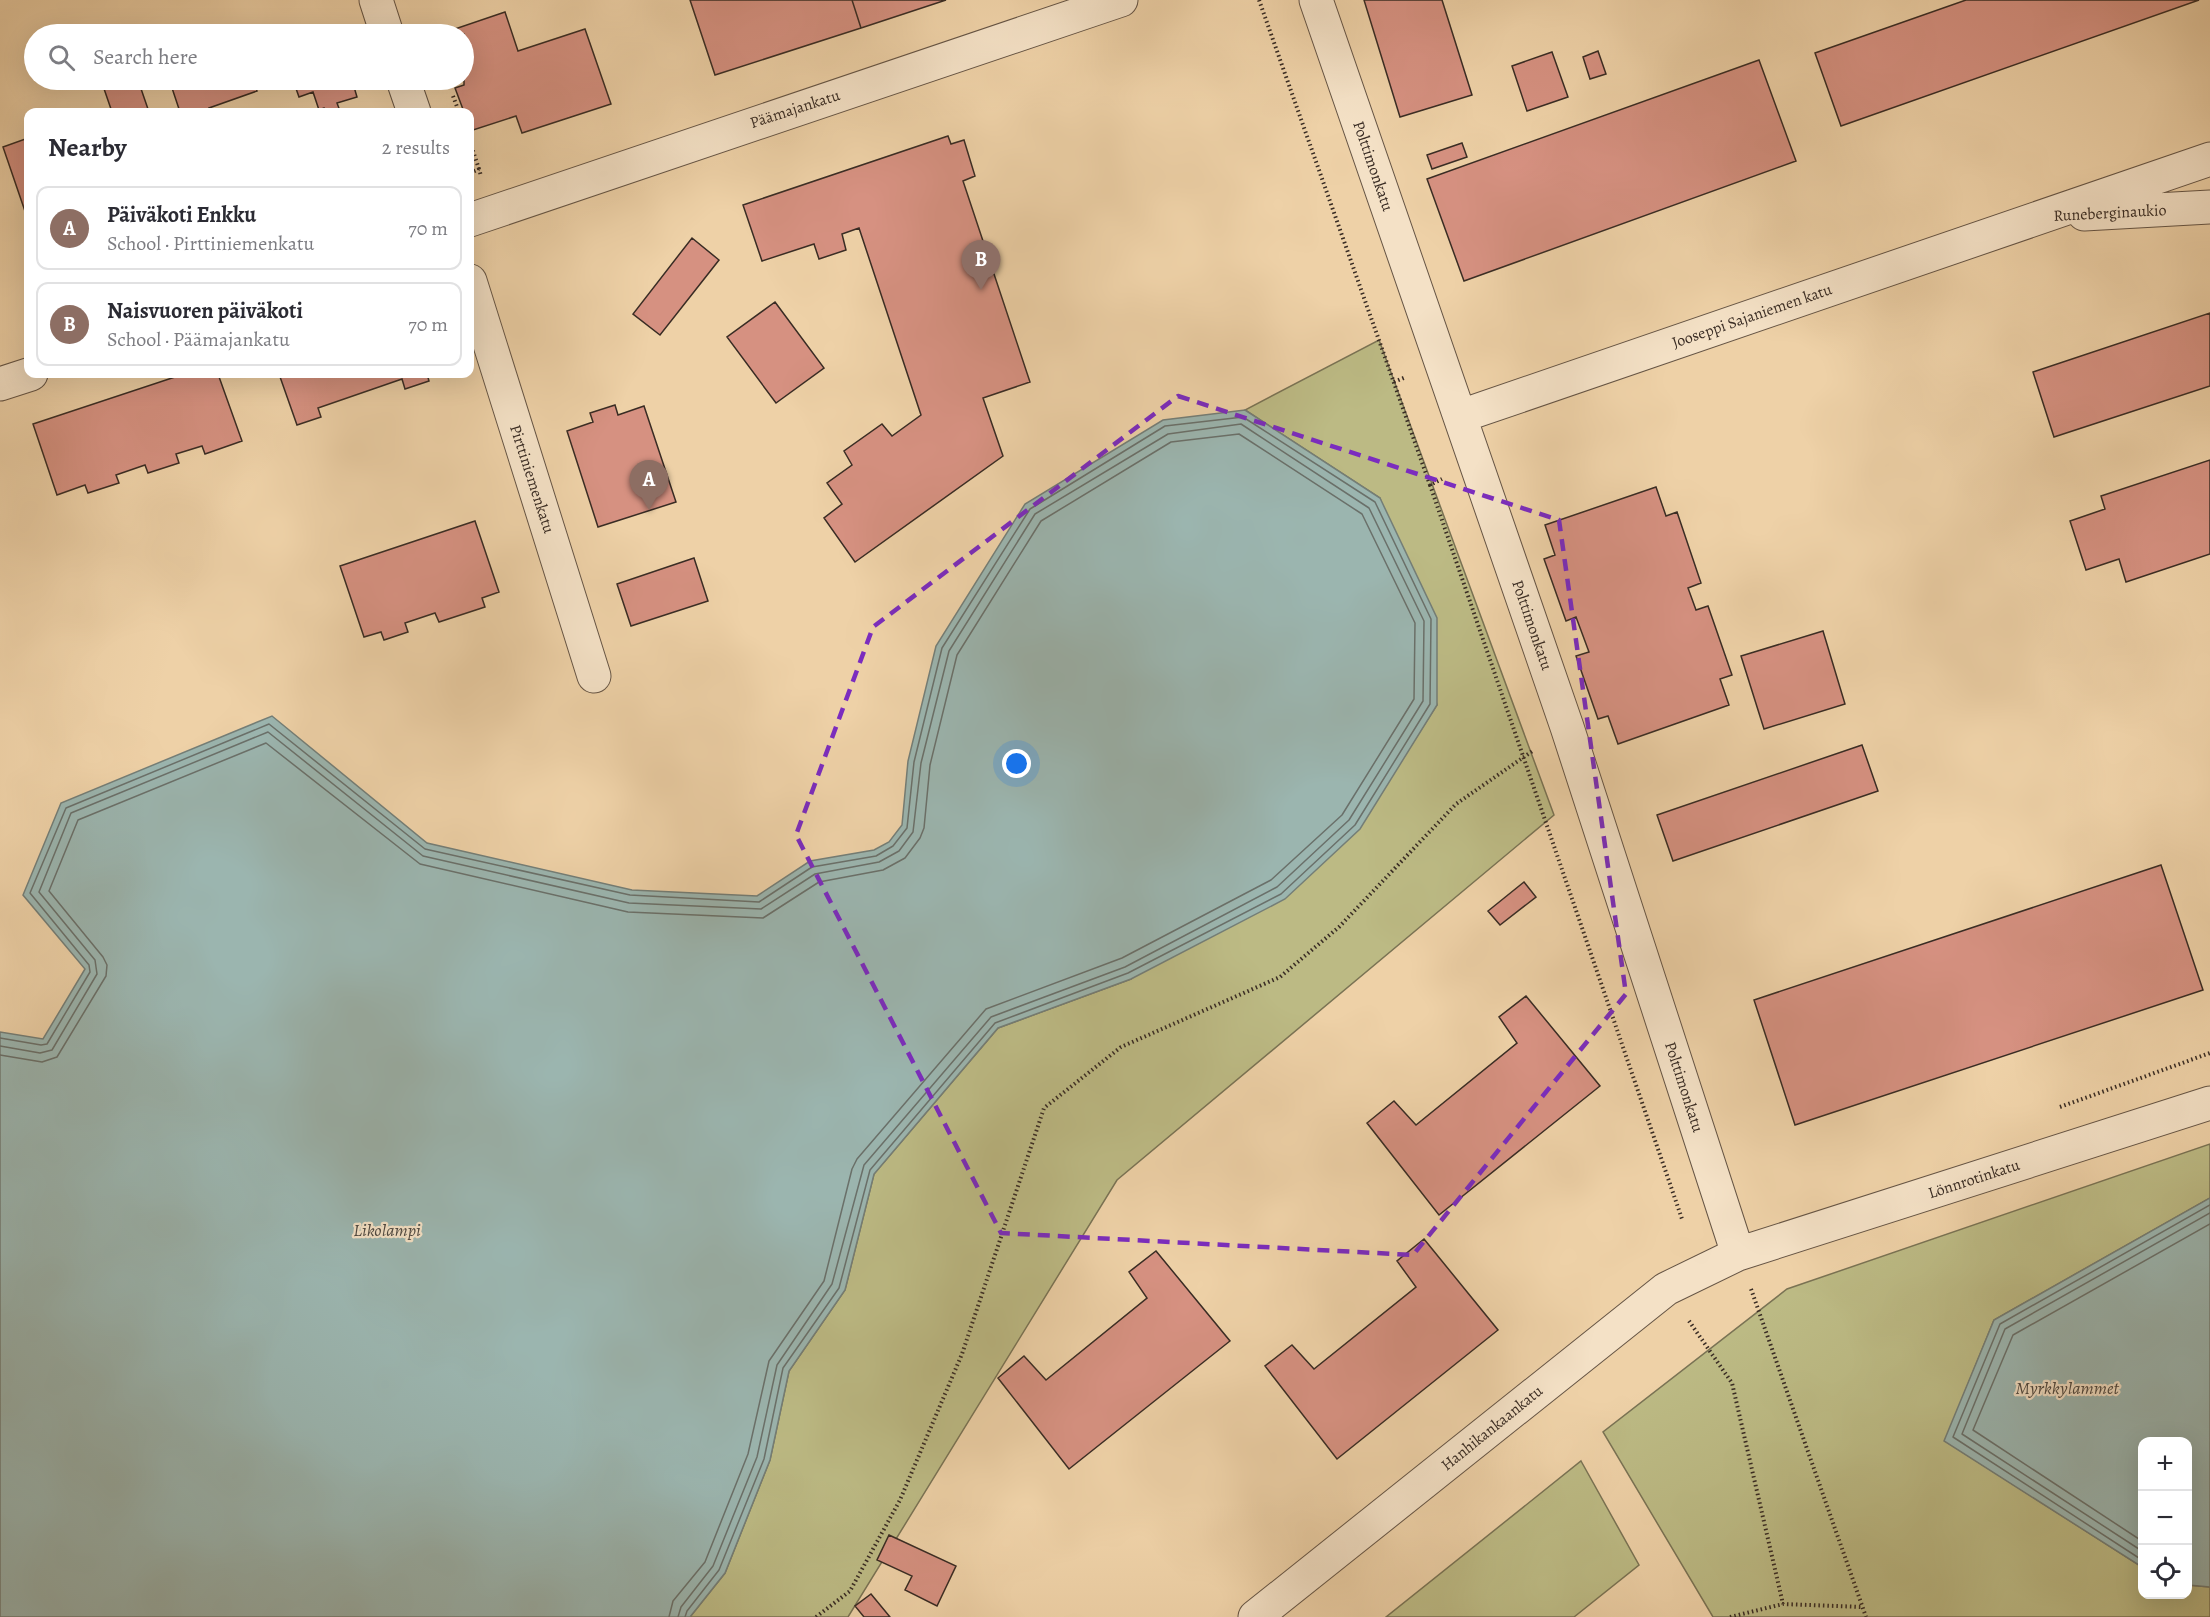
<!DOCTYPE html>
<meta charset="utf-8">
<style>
:root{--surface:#fff;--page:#f7f7f7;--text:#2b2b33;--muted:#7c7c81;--line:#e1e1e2;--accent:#2563eb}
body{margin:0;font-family:Alegreya,serif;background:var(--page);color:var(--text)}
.controls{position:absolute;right:18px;bottom:18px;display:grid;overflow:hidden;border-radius:12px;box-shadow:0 6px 24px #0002}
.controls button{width:54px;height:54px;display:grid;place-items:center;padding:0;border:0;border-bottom:2px solid var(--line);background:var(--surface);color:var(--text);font:30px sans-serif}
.you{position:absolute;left:1017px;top:764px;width:21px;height:21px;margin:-15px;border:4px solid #fff;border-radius:50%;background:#1a73e8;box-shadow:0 0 0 9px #1a73e833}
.badge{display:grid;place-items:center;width:39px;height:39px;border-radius:50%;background:var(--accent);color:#fff;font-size:20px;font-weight:700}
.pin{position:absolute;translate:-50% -50px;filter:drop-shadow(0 2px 3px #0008)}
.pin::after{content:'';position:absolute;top:32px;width:21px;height:18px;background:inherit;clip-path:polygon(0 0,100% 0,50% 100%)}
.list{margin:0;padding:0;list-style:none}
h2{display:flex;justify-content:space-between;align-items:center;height:78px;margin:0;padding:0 24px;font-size:26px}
h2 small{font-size:20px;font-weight:400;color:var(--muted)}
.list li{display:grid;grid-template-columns:39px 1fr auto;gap:18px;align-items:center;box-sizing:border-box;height:84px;margin:0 12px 12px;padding:0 12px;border:2px solid var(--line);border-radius:12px}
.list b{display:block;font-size:22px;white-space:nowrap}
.list p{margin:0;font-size:20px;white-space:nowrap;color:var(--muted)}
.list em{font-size:20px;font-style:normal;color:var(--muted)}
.icon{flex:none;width:33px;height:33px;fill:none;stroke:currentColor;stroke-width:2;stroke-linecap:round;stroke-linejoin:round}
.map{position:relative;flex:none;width:2210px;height:1617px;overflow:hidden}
.search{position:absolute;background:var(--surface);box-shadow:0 6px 24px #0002;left:24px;top:24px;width:450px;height:66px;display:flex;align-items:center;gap:15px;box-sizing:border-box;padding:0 21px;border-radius:33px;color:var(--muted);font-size:22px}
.panel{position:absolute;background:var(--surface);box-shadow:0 6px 24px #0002;left:24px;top:108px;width:450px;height:270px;border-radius:12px}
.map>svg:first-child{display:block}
.green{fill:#bcba84;stroke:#7a7354;stroke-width:1.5}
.water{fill:#9bb5af;stroke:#747e77;stroke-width:1.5}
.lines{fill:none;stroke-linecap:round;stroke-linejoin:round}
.shore{stroke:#6a706a;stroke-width:1.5}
.building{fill:#d69181;stroke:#392c24;stroke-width:1.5}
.minor-casing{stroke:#665545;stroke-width:35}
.path{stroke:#392c24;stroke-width:4;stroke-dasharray:1.5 3;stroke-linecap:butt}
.minor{stroke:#f4e1c6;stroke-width:33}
.marked{fill:none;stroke:#7b2cbf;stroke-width:4.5;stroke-dasharray:12 8;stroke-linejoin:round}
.labels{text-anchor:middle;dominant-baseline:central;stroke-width:4.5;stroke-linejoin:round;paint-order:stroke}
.street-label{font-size:16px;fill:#392c24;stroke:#f4e1c6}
.water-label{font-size:18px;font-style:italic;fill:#4d4740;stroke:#f4e1c6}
</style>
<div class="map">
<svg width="2210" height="1617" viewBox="0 0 2210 1617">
<rect width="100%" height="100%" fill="#eed1a7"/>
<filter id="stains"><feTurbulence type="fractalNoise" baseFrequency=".00333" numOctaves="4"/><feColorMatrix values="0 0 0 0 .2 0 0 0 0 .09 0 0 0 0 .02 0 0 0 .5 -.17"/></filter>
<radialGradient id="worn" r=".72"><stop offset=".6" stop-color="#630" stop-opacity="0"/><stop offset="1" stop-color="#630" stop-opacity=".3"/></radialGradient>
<path class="green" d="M1379,340L1554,815L1117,1180L848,1617H690L725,1573L770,1460L789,1371L845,1290L874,1174L998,1028L1131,979L1401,761L1437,705L1380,498L1245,410Z
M2210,1144V1198L1994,1320L1945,1441L2142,1567V1594H2188V1585L2210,1587V1617H1713L1603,1432L1787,1289Z
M1581,1461L1639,1565L1574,1617H1386Z"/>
<path class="water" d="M1245,410L1380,498L1437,618V705L1360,829L1285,899L1131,979L998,1028L874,1174L845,1290L789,1371L770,1460L725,1573L690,1617H0V1032L43,1039L85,969L23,895L61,803L272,716L427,843L632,890L757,896L810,861L874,850L889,842L902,825L908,761L936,646L1025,504L1163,420Z
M2210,1198V1587L2188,1585V1442H2142V1567L1944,1441L1994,1320Z"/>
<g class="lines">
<path class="shore" d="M0,1038L41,1045L47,1044L90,972L89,965L30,893L66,808L269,724L425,849L630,895L759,902L812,867L876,856L893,846L907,828L914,762L942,648L1030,509L1165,426L1243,417L1375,502L1431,619L1430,704L1355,825L1281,894L1128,973L995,1023L870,1170L839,1288L783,1368L764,1459L719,1570L687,1611L685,1617
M0,1046L40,1053L52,1050L97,974L95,960L39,892L71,813L268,732L423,856L629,903L761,909L815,874L879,862L899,851L913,832L921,763L949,651L1035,514L1168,434L1241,424L1369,508L1424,621L1423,701L1349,820L1277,887L1125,967L991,1017L864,1165L832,1284L777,1365L757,1457L713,1566L681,1607L678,1617
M0,1055L42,1062L57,1057L106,976L107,965L103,957L49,891L78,820L266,743L420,864L628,912L763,918L819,882L883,870L905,858L920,838L924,828L930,765L957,655L1041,521L1171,442L1239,434L1362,514L1415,623L1414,699L1342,815L1271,880L1122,958L986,1009L857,1159L852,1169L824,1281L769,1361L748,1454L705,1562L673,1601L669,1617
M2142,1541L1973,1430L2013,1335L2210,1224
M2142,1551L1962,1434L2005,1329L2210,1213
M2142,1560L1953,1437L2000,1324L2210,1205"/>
</g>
<path class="building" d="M690,0H852L861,28L715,75Z
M852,0H946L861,28Z
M1364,0H1442L1472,95L1400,117Z
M1966,0H2199L1841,126L1815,53Z
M505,12L518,51L585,29L611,104L522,133L516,116L470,131V112H464L455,88L464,85V34H446V32Z
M1598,51L1606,74L1590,79L1583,57Z
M1552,52L1568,97L1527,111L1512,66Z
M1759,60L1796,161L1464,281L1427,179Z
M101,80H138L149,112H112Z
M197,80H253L257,91L209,108L211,112H180L172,88Z
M293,80H352L357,97L337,103L340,111L325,112L324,108L319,110L313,92L299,97Z
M948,136L951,144L964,140L975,176L963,181L1030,382L983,398L1003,456L855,562L824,518L842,504L827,483L852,465L844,451L882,424L892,436L921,415L859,228L842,234L846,250L819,259L814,244L762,261L743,205Z
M28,138V220L3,147Z
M1462,143L1467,157L1432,169L1427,155Z
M692,238L719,260L660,335L633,314Z
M775,302L824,368L776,403L727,337Z
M2210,313V386L2054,437L2033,372Z
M184,374H218L242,441L205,454L202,446L176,454L179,463L148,473L145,465L116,475L119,483L88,493L85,485L57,495L33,424Z
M279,374H427L429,381L405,389L402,379L318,408L321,417L297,425Z
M615,405L618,415L644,406L676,502L598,527L567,431L593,422L590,413Z
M2210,460V554L2126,582L2119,559L2086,570L2070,521L2105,509L2101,496Z
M1656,487L1666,516L1677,512L1701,583L1688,588L1696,610L1708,606L1732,675L1720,679L1729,705L1618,744L1608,716L1598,719L1576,656L1589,652L1576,617L1566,621L1544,559L1555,555L1545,525Z
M475,521L499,592L482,598L485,607L439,622L435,613L405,623L408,632L384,640L381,632L364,637L340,566Z
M694,558L708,601L631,626L617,584Z
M1823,631L1845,704L1764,729L1741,656Z
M1862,745L1878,791L1673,861L1657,815Z
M2161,865L2203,990L1795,1125L1754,1000Z
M1524,882L1536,897L1500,925L1488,911Z
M1526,996L1600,1086L1439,1215L1367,1123L1394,1101L1416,1125L1517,1043L1499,1017Z
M1424,1239L1498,1330L1337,1459L1265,1366L1292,1345L1314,1369L1416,1287L1397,1261Z
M1156,1251L1230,1341L1069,1469L998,1378L1024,1356L1046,1380L1147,1298L1129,1272Z
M889,1535L956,1566L937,1606L905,1590L912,1576L877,1560Z
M871,1594L890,1617H864L855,1606Z"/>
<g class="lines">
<g class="minor-casing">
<path id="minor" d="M376,0L387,34
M1316,0L1567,727L1738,1254
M403,80L414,112
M2084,214L2210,207
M470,220L1121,0
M470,281L594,676
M0,384L31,374
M1461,416L2210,159
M1255,1617L1666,1289L1738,1254L2210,1103"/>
</g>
<path class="path" d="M1259,0L1430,485L1442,479
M453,96L459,112
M470,142L479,169
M470,173L479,169L481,176
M1394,382L1406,377
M1430,485L1682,1219
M2060,1107L2210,1053
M1751,1289L1866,1617
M1689,1321L1732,1383L1783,1604
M816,1617L850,1591L900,1500L962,1354L1044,1108L1121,1047L1280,977L1339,927L1456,804L1534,750
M1730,1617L1783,1604L1862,1607"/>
<use href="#minor" class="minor"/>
</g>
<path class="marked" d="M1178,396L1559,520L1626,994L1413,1255L1001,1233L796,835L873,627Z"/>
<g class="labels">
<g class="street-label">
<text transform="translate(795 109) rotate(-18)">Päämajankatu</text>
<text transform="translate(1373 166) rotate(71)">Polttimonkatu</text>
<text transform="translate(2110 213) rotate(-3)">Runeberginaukio</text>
<text transform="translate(1752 316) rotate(-19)">Jooseppi Sajaniemen katu</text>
<text transform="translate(532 479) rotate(72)">Pirttiniemenkatu</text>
<text transform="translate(1532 625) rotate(71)">Polttimonkatu</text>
<text transform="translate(1684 1087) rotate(72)">Polttimonkatu</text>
<text transform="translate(1974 1179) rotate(-18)">Lönnrotinkatu</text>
<text transform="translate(1492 1428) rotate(-39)">Hanhikankaankatu</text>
</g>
<g class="water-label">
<text x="387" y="1230">Likolampi</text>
<text x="2067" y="1388">Myrkkylammet</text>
</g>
</g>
<rect width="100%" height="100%" filter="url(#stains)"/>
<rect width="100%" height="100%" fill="url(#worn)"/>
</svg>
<div class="controls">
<button>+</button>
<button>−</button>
<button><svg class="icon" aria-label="locate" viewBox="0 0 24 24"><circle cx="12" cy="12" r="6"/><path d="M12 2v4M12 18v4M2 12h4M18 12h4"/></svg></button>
</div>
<div class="you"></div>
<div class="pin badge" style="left:649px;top:510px;background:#8d6e63">A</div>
<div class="pin badge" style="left:981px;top:290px;background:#8d6e63">B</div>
<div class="search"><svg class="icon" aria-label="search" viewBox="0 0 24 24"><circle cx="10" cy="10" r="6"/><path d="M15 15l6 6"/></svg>Search here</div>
<section class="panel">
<h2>Nearby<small>2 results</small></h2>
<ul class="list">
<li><span class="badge" style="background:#8d6e63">A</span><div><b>Päiväkoti Enkku</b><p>School · Pirttiniemenkatu</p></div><em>70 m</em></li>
<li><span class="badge" style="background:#8d6e63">B</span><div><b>Naisvuoren päiväkoti</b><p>School · Päämajankatu</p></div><em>70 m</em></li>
</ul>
</section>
</div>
